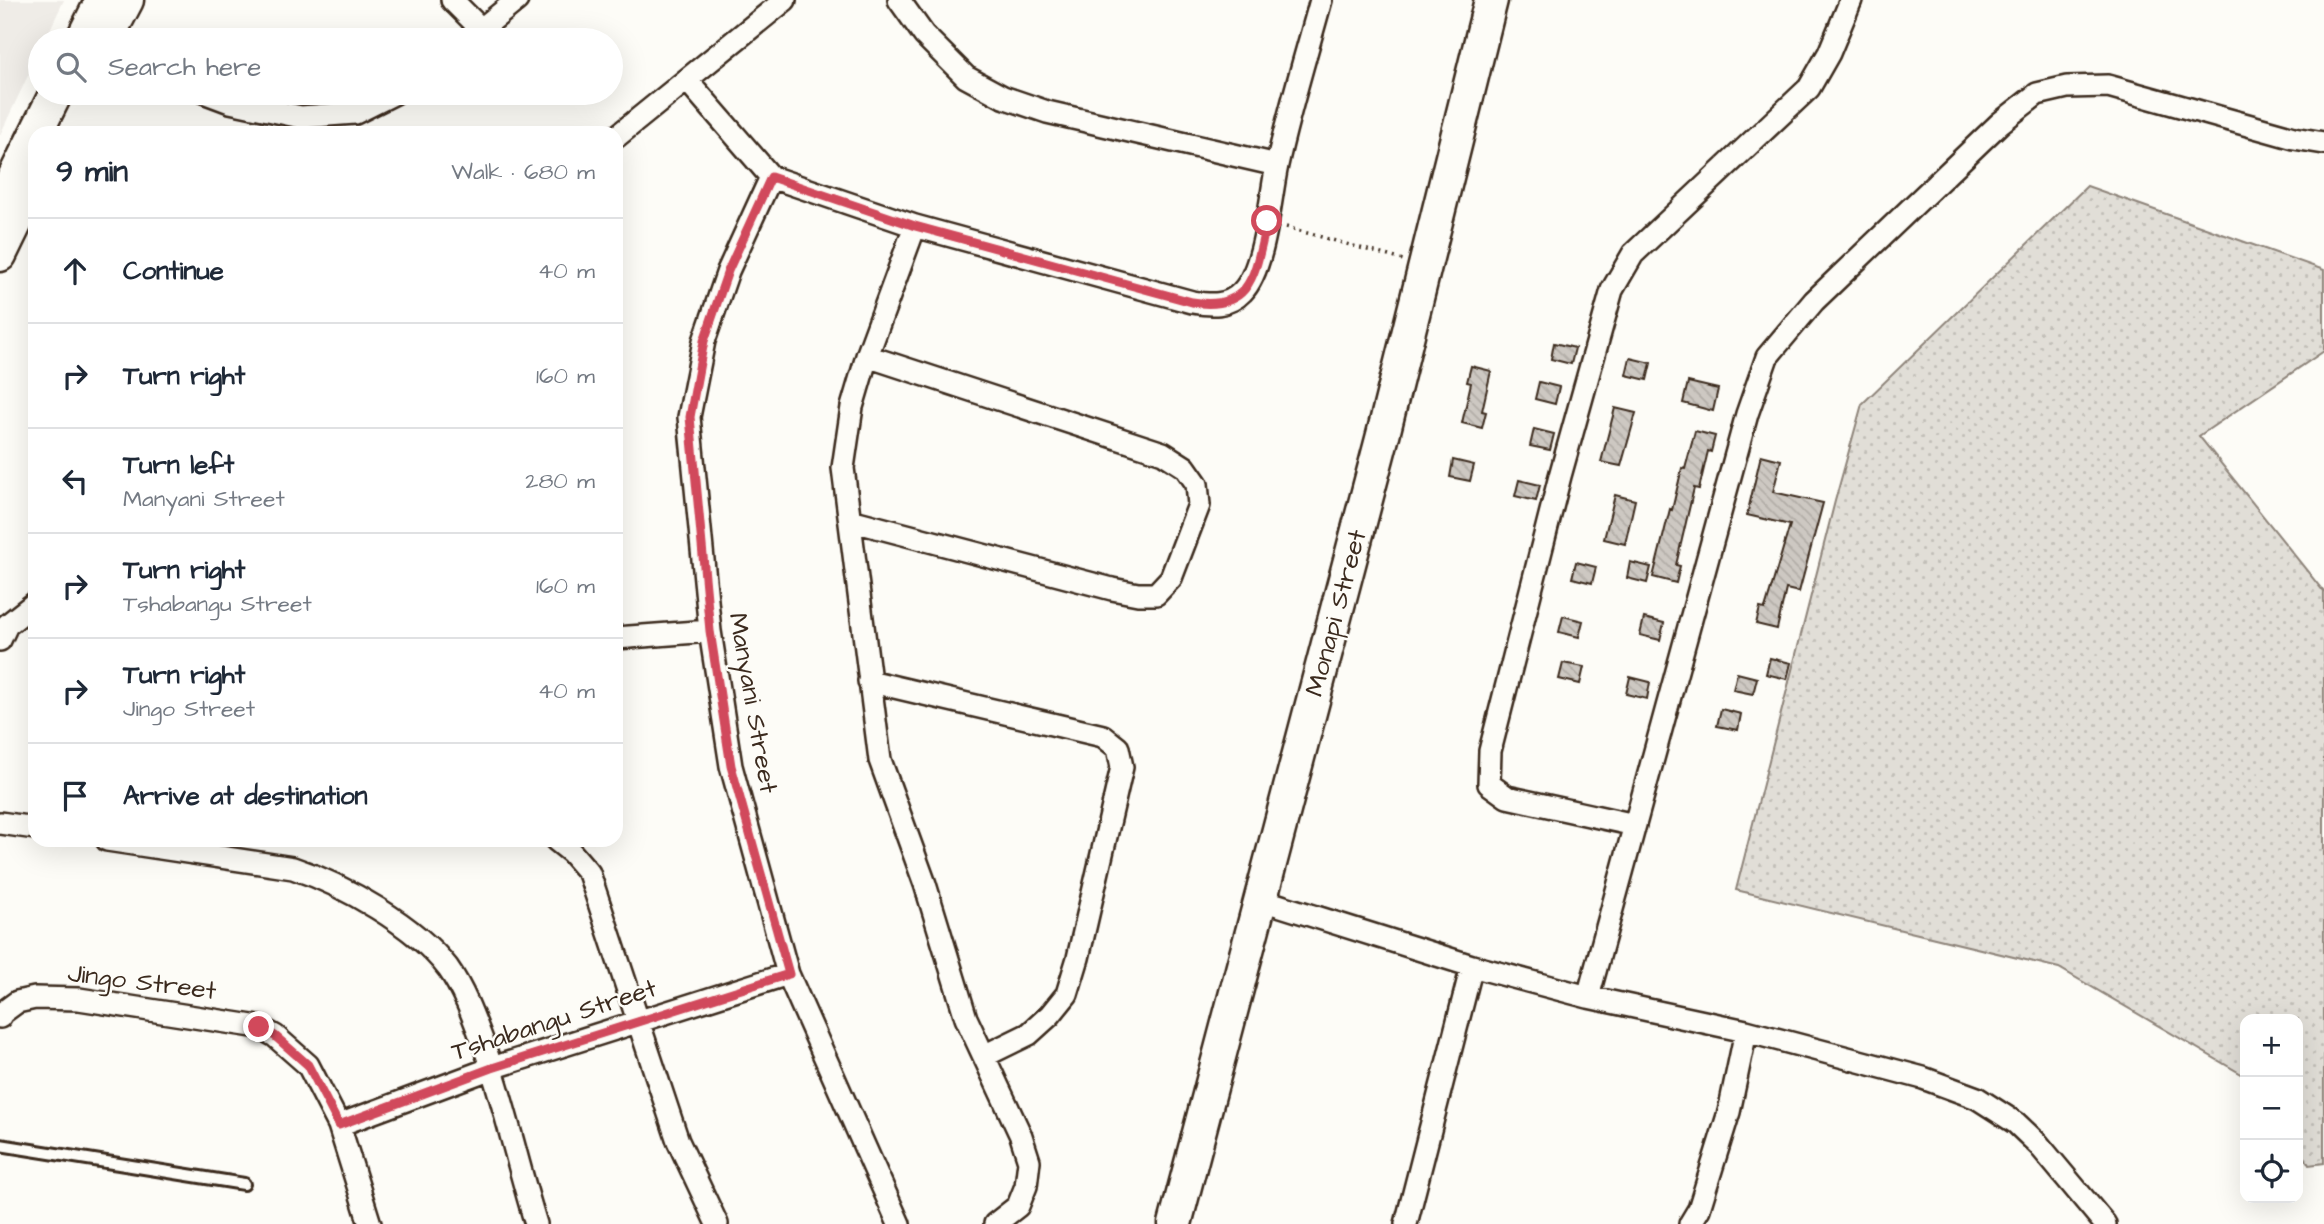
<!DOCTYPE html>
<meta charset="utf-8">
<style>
:root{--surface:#fff;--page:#f6f6f7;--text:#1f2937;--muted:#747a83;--line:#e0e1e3}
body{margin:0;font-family:"Architects Daughter",sans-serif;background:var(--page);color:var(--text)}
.controls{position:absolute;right:21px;bottom:21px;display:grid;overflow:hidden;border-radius:14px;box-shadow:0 7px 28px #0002}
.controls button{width:63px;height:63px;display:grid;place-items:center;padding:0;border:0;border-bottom:2px solid var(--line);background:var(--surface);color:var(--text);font:35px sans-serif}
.stop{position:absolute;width:21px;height:21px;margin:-16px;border:5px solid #d1495b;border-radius:50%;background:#fff}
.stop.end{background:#d1495b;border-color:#fff;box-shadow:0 2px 7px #0008}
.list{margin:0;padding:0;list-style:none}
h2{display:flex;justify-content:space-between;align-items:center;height:91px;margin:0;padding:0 28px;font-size:30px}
h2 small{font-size:23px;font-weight:400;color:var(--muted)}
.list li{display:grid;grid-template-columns:46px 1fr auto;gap:21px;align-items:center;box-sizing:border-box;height:105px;padding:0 28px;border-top:2px solid var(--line)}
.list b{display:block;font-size:26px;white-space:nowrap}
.list p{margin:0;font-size:23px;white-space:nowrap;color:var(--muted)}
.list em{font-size:23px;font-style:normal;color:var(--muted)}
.icon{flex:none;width:38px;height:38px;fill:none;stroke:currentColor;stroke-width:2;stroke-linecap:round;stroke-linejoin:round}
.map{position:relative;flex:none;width:2324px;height:1224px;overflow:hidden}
.search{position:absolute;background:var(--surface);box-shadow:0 7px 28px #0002;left:28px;top:28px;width:595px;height:77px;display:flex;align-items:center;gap:18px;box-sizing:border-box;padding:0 24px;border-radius:38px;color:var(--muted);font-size:26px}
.panel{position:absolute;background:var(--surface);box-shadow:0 7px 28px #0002;left:28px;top:126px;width:595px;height:721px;border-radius:21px}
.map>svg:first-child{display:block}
.built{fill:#efece7}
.grass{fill:url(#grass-dots);stroke:#8e847a;stroke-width:2}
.building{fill:url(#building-back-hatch);stroke:#3b2a1e;stroke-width:2}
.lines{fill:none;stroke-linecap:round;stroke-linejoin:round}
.lane-casing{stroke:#3b2a1e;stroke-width:16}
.street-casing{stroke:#3b2a1e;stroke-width:26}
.secondary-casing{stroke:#3b2a1e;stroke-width:37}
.path{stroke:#3b2a1e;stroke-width:3.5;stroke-dasharray:2 5;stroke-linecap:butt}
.lane{stroke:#fdfcf7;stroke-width:10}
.street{stroke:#fdfcf7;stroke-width:21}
.secondary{stroke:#fdfcf7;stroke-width:32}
.route{stroke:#d1495b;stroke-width:9}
.labels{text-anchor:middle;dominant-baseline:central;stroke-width:5;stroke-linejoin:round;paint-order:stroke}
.street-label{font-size:26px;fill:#3b2a1e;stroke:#fdfcf7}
</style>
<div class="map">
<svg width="2324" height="1224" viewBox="0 0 2324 1224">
<defs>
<pattern id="grass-dots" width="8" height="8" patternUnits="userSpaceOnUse" patternTransform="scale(1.75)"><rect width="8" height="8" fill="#e1ded7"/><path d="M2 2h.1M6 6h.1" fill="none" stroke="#c2bfb8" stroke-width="1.8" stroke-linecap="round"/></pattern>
<pattern id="building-back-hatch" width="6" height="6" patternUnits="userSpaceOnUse" patternTransform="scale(1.75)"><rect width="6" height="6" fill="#cdc8c2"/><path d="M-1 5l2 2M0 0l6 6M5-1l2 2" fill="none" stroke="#b1aca6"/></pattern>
</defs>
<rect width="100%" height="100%" fill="#fdfcf7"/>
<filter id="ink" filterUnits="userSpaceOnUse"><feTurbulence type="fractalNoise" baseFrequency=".0143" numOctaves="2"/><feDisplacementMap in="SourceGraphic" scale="14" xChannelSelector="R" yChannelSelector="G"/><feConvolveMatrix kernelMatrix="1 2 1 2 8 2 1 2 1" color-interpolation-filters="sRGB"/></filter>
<g filter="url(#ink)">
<path class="built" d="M0,0H64L45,40H40V50L0,135Z"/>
<path class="grass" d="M2087,186L2324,270V351L2199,436L2324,592V1163L2309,1165L2298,1145V1019H2245V1076L2059,968L1736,890L1835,501L1862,404Z"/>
<path class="building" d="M1554,343L1575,348L1571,364L1551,359Z
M1630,358L1651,363L1647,380L1626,375Z
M1471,366L1491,371L1482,411L1486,412L1482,428L1462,423L1471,383L1467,382Z
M1539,382L1559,387L1555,404L1535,399Z
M1688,382L1718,389L1713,411L1683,403Z
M1615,408L1636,413L1621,466L1601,462Z
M1534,429L1554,434L1550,450L1530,446Z
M1695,431L1715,436L1711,452L1708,451L1699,489L1694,488L1676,565L1680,566L1676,583L1653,577L1670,509L1672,510L1682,468L1685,469Z
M1761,455L1781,460L1773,492L1823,503L1799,592L1786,589L1777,629L1756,624L1760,608L1765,609L1790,525L1747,515Z
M1453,460L1474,465L1470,481L1450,477Z
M1519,480L1540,485L1536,501L1515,496Z
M1615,495L1635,500L1625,544L1604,539Z
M1576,562L1596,567L1592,583L1572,578Z
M1630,562L1651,567L1647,583L1627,578Z
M1563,616L1583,621L1579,637L1559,632Z
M1644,618L1664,623L1660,640L1640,635Z
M1770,658L1791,663L1787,679L1766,674Z
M1563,663L1584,667L1580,684L1559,679Z
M1737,673L1757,678L1753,694L1733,690Z
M1630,677L1650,682L1647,699L1626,694Z
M1721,709L1741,714L1738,730L1717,726Z"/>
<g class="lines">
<g class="lane-casing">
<path id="lane" d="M0,1145L244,1184"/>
</g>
<g class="street-casing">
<path id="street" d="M452,0L481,29
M899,0L924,35L966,77L1003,97L1047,112L1277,165
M468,40L517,0
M687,80L771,177L915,226L1192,302C1210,305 1228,307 1242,292C1265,269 1270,198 1277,165C1289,110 1306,55 1321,0
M206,93L230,102L301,117L355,113L395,93
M616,137L785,0
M771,177L728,271L704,341L689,417L710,631L731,766L788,974L899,1224
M915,226L867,356L852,407L843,468L880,760L925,884L966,1018L1021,1136L1029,1161L1026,1186L1018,1206L995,1224
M850,520L1112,589L1138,594H1156L1171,578L1199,505L1197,484L1185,467L1163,453L867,356
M616,638L710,631
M0,640L7,625L35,603
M869,681L1103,736L1118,748L1122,767L1078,958L1067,994L1050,1015L1029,1034L984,1056
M0,823L35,828
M1635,825L1507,797L1489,784L1490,751L1560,476L1612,290L1633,254L1809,88L1829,53L1851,0
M107,840L293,868C344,885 415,925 448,968C463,989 473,1016 482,1040C504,1100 517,1163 536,1224
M556,840L571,852L589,873L678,1141L717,1224
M1259,899L1472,966L1588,997L1746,1031L1923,1078L1977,1098L2016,1123L2039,1145L2105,1224
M1588,997L1747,414L1767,357L1814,301L2000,123L2037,94L2067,87L2108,86L2294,138L2324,143
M0,1017L2,1013L17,1002L35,998L79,999L259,1027L275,1036L308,1065L339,1125L370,1224
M339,1125L492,1068L788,974
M1406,1224L1472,966
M1690,1224L1699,1209L1729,1112L1746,1031"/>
</g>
<g class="secondary-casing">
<path id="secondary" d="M82,40L102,0
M106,40L127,0
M36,133L56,93
M0,206L35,135
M0,255L35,183
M1175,1224L1383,435L1491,0"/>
</g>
<path class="path" d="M1286,227L1403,260"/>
<use href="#lane" class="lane"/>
<use href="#street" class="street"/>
<use href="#secondary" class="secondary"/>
</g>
</g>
<g class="lines" filter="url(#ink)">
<path class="route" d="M259,1027L275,1036L308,1065L339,1125L492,1068L789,974L731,766L710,631L690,417L704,341L728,271L771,177L915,226L1192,302C1255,312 1255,269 1267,221"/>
</g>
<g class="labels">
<g class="street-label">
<text transform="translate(1336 613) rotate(-75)">Monapi Street</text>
<text transform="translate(753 703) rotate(80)">Manyani Street</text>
<text transform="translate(142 982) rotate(7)">Jingo Street</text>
<text transform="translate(554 1020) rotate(-18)">Tshabangu Street</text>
</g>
</g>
</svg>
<div class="controls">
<button>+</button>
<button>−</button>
<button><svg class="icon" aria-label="locate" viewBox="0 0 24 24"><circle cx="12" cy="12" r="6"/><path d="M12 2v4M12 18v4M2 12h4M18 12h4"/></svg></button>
</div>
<div class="stop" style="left:1267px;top:221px"></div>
<div class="stop end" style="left:259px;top:1027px"></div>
<div class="search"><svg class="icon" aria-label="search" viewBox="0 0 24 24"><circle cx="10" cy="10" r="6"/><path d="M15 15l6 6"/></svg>Search here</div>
<section class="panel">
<h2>9 min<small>Walk · 680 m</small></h2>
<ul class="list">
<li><svg class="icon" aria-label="ahead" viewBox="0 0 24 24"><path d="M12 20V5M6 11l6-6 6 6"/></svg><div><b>Continue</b></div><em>40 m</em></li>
<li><svg class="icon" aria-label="right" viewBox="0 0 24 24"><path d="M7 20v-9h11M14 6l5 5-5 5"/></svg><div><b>Turn right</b></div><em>160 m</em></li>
<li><svg class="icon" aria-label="left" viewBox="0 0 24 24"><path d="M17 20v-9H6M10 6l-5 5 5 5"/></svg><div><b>Turn left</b><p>Manyani Street</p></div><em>280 m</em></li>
<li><svg class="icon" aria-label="right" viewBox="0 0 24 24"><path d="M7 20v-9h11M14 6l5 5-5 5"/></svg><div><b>Turn right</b><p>Tshabangu Street</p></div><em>160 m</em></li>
<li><svg class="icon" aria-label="right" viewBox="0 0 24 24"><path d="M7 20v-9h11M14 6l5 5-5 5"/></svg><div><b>Turn right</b><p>Jingo Street</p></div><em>40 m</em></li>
<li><svg class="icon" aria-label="arrive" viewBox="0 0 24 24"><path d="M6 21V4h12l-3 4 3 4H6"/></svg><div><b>Arrive at destination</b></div></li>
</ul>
</section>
</div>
